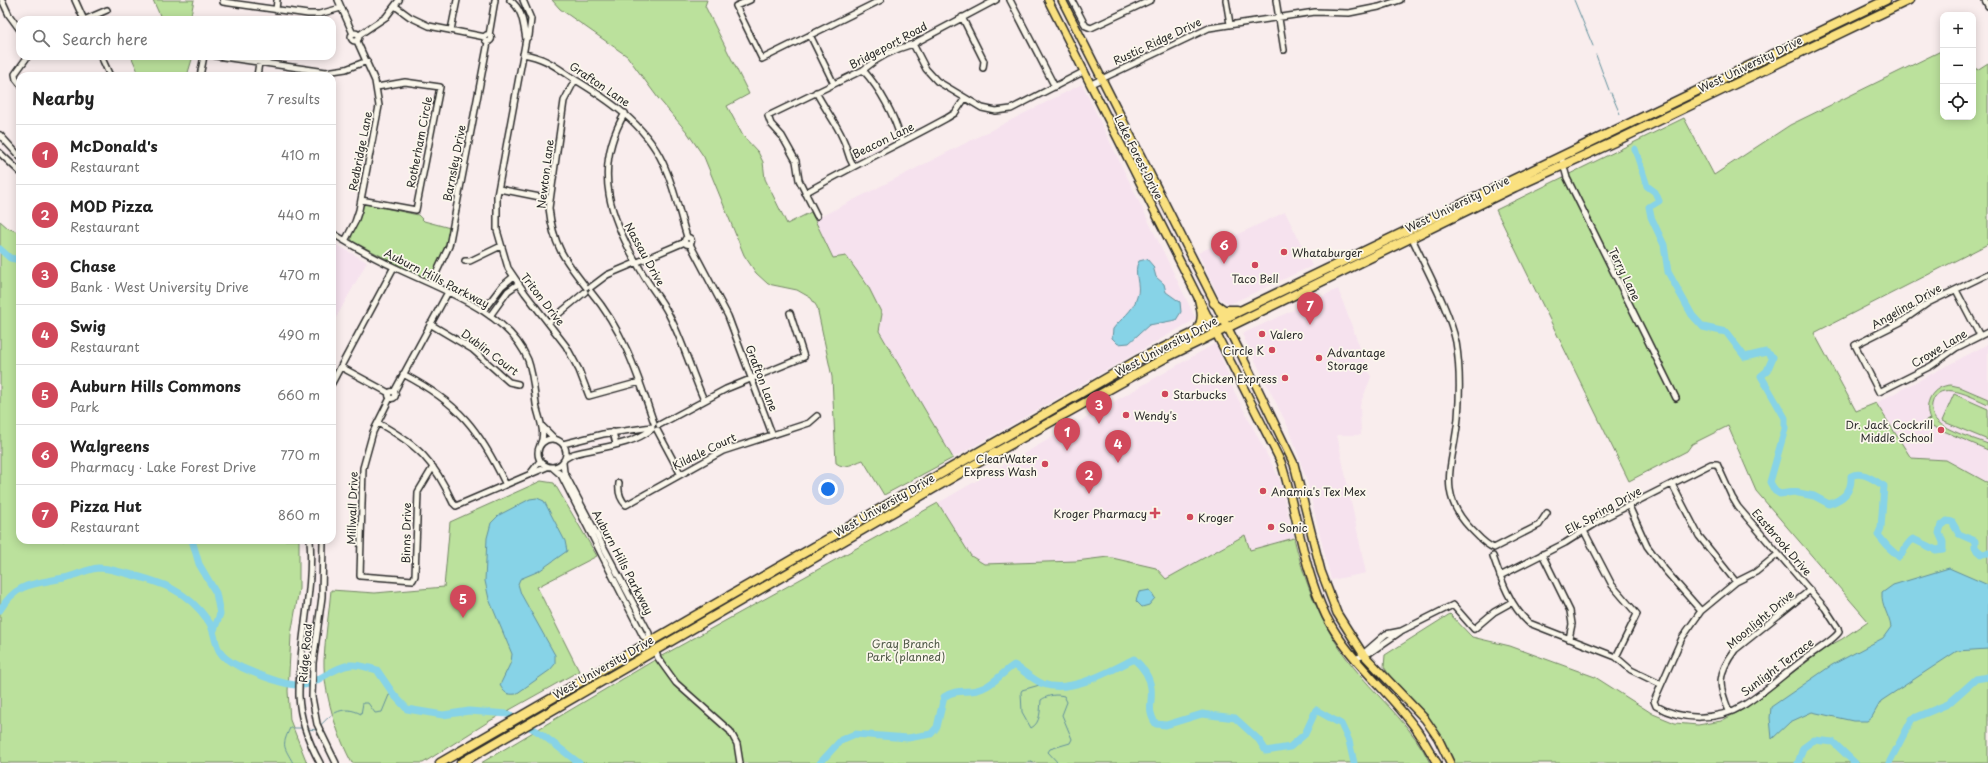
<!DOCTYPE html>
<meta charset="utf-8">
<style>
:root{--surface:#fff;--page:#f2f2f2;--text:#222;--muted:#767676;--line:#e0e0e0;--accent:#d1495b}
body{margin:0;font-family:"Playpen Sans",sans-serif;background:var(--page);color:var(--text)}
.controls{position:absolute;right:12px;top:12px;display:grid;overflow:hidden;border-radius:8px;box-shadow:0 2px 10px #0003}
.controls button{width:36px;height:36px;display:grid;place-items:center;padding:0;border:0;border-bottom:1px solid var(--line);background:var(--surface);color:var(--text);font:20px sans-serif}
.you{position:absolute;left:828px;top:489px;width:14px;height:14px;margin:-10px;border:3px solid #fff;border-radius:50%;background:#1a73e8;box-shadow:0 0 0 6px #1a73e833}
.badge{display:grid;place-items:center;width:26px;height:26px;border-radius:50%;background:var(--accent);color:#fff;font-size:13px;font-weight:700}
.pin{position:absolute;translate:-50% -33px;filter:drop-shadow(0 1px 2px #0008)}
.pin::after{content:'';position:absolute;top:21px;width:14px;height:12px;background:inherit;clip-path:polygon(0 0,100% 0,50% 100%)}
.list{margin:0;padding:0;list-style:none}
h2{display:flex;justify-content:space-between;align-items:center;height:52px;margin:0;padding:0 16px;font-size:17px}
h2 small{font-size:13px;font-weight:400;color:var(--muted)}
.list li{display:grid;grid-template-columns:26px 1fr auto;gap:12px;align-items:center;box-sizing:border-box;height:60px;padding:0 16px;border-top:1px solid var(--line)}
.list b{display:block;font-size:15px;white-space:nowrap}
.list p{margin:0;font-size:13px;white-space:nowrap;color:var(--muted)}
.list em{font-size:13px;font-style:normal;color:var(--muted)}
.icon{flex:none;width:22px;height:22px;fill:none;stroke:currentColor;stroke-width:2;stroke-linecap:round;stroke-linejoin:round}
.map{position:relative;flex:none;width:1988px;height:763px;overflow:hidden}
.search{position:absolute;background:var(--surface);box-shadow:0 2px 10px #0003;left:16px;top:16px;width:320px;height:44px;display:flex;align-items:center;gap:10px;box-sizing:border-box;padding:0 14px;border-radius:12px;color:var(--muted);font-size:15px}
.panel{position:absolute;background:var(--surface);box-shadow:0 2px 10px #0003;left:16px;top:72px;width:320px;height:472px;border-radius:12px}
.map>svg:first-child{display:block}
.built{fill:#f6e2ee}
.green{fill:#bbe19c;stroke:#738664}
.water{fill:#87d3e7;stroke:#62909c}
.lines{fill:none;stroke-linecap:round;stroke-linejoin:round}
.stream{stroke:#62909c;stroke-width:1}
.river{stroke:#87d3e7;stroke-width:7}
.minor-casing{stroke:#2b2b2b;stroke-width:8}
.major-casing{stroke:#2b2b2b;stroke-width:10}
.highway-casing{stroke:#2b2b2b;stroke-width:11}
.minor{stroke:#fbf7ec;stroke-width:5}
.major{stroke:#fae180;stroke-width:7}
.highway{stroke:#fae180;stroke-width:8}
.poi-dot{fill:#d1495b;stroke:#fbf7ec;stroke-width:1.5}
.labels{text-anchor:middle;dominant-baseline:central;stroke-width:3.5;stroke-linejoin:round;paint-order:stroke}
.street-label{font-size:11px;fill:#2b2b2b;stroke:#fbf7ec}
.poi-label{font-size:11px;fill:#2b2b2b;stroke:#fbf7ec;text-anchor:start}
.park-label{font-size:11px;fill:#4f5847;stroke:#fbf7ec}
</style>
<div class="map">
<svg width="1988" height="763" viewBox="0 0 1988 763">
<rect width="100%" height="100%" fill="#f9eded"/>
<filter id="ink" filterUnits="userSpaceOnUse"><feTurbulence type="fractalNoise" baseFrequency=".025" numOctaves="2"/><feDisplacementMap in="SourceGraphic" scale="8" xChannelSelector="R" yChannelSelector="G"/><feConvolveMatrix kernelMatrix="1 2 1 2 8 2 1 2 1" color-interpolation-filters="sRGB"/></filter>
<g filter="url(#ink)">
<path class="built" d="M1082,84L1196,319L953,458L879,331L882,314L833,258L814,220Z
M1285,212L1312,266L1230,304L1220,299L1198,253Z
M332,242L367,262L332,325Z
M1338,289L1371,377L1360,405L1361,435H1337L1366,573L1331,580L1307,482L1291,433L1242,334Z
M1216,343L1234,391L1279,478L1294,538L1250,551L1244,536L1166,579L1108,557L1076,561L984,564L971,556L938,503Z
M1988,344V483L1946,460L1911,458L1876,403Z"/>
<path class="green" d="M153,0H194L190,20H162Z
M552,0H707L705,6L749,94L727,106L743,136L758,152L763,162L765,179L787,224L811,212L833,258L846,256L868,286L882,314L879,331L953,458L884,495L863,460C854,463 845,470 836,463L832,377L817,307L811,298L797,290L768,284L756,273L744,255L704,157L687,132L658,98L627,56L560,9Z
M1943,50V117H1973V63L1977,70L1988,63V244L1814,333L1856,411L1876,403L1911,458L1946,460L1988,483V763H1453L1443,743L1396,685L1384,667L1385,655L1450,614L1472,637L1510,646L1595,677L1653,714L1675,723L1698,725L1721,721L1742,710L1827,647L1842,639L1868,621L1756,491L1728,426L1692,444L1687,451L1629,481L1496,210L1684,118L1714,175L1790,125Z
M131,56H193L187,76H140Z
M366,204L418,215L424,221L450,228L443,255L432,278L428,279L418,275L352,241C349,234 360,215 362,206Z
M0,221L8,228L20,233V540H299V589L291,635L288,691L290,720L307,763H0Z
M1951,385L1960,387L1988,399V404C1973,398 1938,377 1932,404C1931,411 1933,417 1937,421C1947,431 1975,439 1988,444V450L1925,423L1927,419L1930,420C1923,403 1932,386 1951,385Z
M1954,394L1988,409V440L1942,421Z
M541,481L554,483L597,556L537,587L579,671L488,722L423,763H352C337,736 323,691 324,660C325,637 329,613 331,590L375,593L444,587L450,522Z
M938,503L971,556L984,564L1076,561L1108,557L1156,568L1166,579L1245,535L1250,550L1294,538C1307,591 1324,633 1360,675C1384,703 1414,729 1430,763H481L658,658Z"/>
<path class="water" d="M1147,259L1153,266L1156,277L1164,284L1166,292L1180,302L1181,312L1176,320L1149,325L1129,343L1118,344L1112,338L1113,329C1121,318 1133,312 1137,297C1142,285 1132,272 1139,261Z
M537,498L544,501L565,541L567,551L539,571L520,579L518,584L521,594L555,655V664L550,670L516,694C507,695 504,693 500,685L511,662L512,654L489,599L485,581L487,538L491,523L499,515L530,499Z
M1949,568L1988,585V649L1957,651L1881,701L1872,717L1867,721H1853L1812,712L1790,722L1772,739L1770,718L1771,707L1832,665L1883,638L1891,627C1889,615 1881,605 1882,593L1893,585Z
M1150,590L1155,598L1149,605L1142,607L1136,601L1139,592Z"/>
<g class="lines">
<path class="stream" d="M1574,0L1593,46
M1596,55L1609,90
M1611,93L1620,114
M1043,684L1022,690L1021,692L1022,712L1031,728C1041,723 1040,710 1041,700C1048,695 1056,694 1064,696L1067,702L1062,715L1072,739L1070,743L1050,749L1048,752L1058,763
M320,726C332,712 344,705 361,714L363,703H368L375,713L382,712L389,695H394
M307,729L317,730
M293,763C284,746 281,747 290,728H302
M1026,763L1030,761L1033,763"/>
<path class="river" d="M1635,149L1647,186L1655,192L1659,201L1649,207L1651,217L1664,245L1668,272L1692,315L1703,327L1726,332L1745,357L1766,352L1773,357L1767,371L1761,376L1785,418V429L1770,482L1775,491L1780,494L1794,492L1814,496L1829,504C1843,499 1852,492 1851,476C1862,470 1874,480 1884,486L1881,528L1878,535L1887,546L1899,557C1904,551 1907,543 1913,539L1936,550L1943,549V542L1939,533L1941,526L1947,521L1952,522L1959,534L1975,541V548L1982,554L1988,553
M0,249L10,258L20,260
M192,540L199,564L216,593L220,614L214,630
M0,610C17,582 34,584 64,578C75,576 87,569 98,568C108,568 116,571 125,573C160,582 187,589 209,622C215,631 214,643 220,652C227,664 255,673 268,678C279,682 297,688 309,684C323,678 335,667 350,665C359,664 368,668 377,670L394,695L407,709L443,715L469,711L508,714L540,733L579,763
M820,763L841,740L855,734L908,738L931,734L937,727L944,697C959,687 967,695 983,688C994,684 1004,671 1014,665C1023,670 1033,680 1043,684C1071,694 1110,671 1134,659C1142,666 1150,677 1151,688C1153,703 1146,710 1156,724L1166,725L1202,714L1235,718L1259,740L1266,751L1290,747L1305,734L1316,710L1341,724L1349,741L1354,763
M1798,763L1803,748L1814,740L1833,742L1855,763
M1889,763L1912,719L1948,704L1976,679L1988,677"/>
<g class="minor-casing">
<path id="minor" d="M2,0L9,15L20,30
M75,0L84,20
M223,0V2L308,14H319L341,8
M338,0L353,34
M510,0C523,10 523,23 526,39L529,36L531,19L523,0
M750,0L736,6L762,59L881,0
M1010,0L1055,87
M1072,0L1084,23L1086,26L1091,28L1151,0
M1226,0L1230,24
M1276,0L1284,50
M1985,0L1988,6
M395,6L410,17L429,26L485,37
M276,10L277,0
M962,17L984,61L983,68
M84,20L107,10
M451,30L457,0
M351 37a4 4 0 1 1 8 0a4 4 0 1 1-8 0Z
M484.5 38a3.5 3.5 0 1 1 7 0a3.5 3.5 0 1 1-7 0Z
M359,35L386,17L399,0
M489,35L495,0
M810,35L834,84
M526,39L497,196V230L508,268L525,293L566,346L579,370L589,396L640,382
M913,44L926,69L937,81L982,108L996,111L1011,109L1085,71
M523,54C548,58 558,69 579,82C615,104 650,129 666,170C675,191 680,215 687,237
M101,56L110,76
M216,56L326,72L346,69L367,61
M863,70C882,91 894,115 902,142
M200,76L204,56
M257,76L259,63
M575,80L564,101L549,208C553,245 564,259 586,287
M20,84L16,79L15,74L28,56
M1091,84L1209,28L1315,12L1349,13L1379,7L1400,0
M816,92C824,108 836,122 843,139C848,149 847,155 853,165
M625,113C591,171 611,221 643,274C651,288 661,299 668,313C683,341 691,371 704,400
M0,135L20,157
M0,153L20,172
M1561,156L1567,178L1676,398
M499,189L550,199
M805,193C852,166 900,144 947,118L955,113L965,98
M361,200L416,210L440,87L405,82L377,87
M817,216L799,180L796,161L782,136L771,124L768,116L863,70C877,58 895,49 913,44L996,0
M332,233C353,246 374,258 396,268C439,289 508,311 528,360C533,374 534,389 536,404C538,417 547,433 540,445
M1411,236C1425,267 1449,309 1456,342C1460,366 1460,393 1458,418C1454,463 1435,492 1471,529C1478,536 1485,545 1494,548L1539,525L1547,513
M684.5 241a3.5 3.5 0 1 1 7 0a3.5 3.5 0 1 1-7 0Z
M345,241L355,222L359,210L379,106L375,81L357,41
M690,244L728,316L772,434
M465,261H470L501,246
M1988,274L1928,303L1901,322L1855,345L1879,392L1931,366L1956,348L1988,332
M431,284L449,246L488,42
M591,287L607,275L685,242
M1956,290L1980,336
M591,292C624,331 638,376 654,423
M483,311L502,286L513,277
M490,316L508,291L518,284
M549,322L585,292
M430,324L472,349L509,382L518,384
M341,367L389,393
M403,374C459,403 479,429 506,485
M332,383L394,267
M388.5 395a3.5 3.5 0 1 1 7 0a3.5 3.5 0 1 1-7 0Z
M394,392L448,292
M390,398L373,432L363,468L360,576L413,580L415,576L418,492L433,467
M378,423C418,445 434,461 453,503L456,506L547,467
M659,425L726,389L804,357L790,313
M543,427L555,439
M657,430L680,473
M613,432L616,444
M538 453a14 14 0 1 1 28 0a14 14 0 1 1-28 0Z
M563,444L603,434L652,427
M566,458L573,454C599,447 631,446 652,429
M563,463L564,472L649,633L650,642
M553,468L561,475L643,636L650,642
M530,474L540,461
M619,483C618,491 620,499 626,505L723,451L809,423L817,416
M1672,484L1699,536L1736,582
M1629,506L1647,546L1665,570L1701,611
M1584,531L1612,585L1637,614L1616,657
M310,540C314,593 298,644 299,696C300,719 309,743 320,763
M323,540L322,597L313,663L312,697L317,724L336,763
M1542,554L1570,611L1572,624L1569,639
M1493,556C1501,579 1510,606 1529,623L1616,657L1631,670L1660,684
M1500,576L1565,543L1606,517L1711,464H1717L1732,497L1738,507L1825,608L1838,628L1839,632C1834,640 1812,653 1803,660C1784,674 1765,692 1744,705C1718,721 1682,721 1656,706L1654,701L1682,638L1701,611L1736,582L1756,572L1778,554
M655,650L658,658L676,683L730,731L737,744L740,763
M1363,654L1386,634L1401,631L1453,605L1474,629L1494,612L1512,602
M1355,659L1371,652L1400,632
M1729,711C1718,685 1717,674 1735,650L1810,590"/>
</g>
<g class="major-casing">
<path id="major" d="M1048,0L1281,462C1297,513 1303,568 1326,616C1348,660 1388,690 1416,729C1424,740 1430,752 1437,763
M1062,0L1242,356L1294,464L1321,571L1337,613L1363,654L1425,719L1438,738L1450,763"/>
</g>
<g class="highway-casing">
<path id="highway" d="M1214,303L1224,310H1237
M1197,331C1204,319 1202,312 1199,299
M440,763L1138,360L1886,0
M461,763L986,458L1165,358L1515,187L1614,142L1909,0"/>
</g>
<use href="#minor" class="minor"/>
<use href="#major" class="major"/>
<use href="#highway" class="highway"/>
</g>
</g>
<g class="poi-dot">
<circle cx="1284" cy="252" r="4"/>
<circle cx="1255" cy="265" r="4"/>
<circle cx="1262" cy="334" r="4"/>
<circle cx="1272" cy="350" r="4"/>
<circle cx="1319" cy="358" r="4"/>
<circle cx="1285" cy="378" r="4"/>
<circle cx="1165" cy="394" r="4"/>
<circle cx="1126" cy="415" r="4"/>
<circle cx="1941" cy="430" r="4"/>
<circle cx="1045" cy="464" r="4"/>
<circle cx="1263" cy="491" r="4"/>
<path d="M1153 507h4v4h4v4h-4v4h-4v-4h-4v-4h4z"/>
<circle cx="1190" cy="517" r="4"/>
<circle cx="1271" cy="527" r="4"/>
</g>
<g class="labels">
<g class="street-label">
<text transform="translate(1157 41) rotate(-25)">Rustic Ridge Drive</text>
<text transform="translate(888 45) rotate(-28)">Bridgeport Road</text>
<text transform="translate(1750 64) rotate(-26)">West University Drive</text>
<text transform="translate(600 84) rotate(34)">Grafton Lane</text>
<text transform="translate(883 140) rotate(-26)">Beacon Lane</text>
<text transform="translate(419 142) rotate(-79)">Rotherham Circle</text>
<text transform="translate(360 151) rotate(-79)">Redbridge Lane</text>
<text transform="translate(1139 157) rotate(63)">Lake Forest Drive</text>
<text transform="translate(454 163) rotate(-79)">Barnsley Drive</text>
<text transform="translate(545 174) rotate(-83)">Newton Lane</text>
<text transform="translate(1457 204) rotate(-26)">West University Drive</text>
<text transform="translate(645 254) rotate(61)">Nassau Drive</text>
<text transform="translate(1625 274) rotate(64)">Terry Lane</text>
<text transform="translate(437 278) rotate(27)">Auburn Hills Parkway</text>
<text transform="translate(543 299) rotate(52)">Triton Drive</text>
<text transform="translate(1906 306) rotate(-30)">Angelina Drive</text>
<text transform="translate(1166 346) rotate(-28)">West University Drive</text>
<text transform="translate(1939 348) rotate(-31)">Crowe Lane</text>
<text transform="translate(490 352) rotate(37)">Dublin Court</text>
<text transform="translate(762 378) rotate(69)">Grafton Lane</text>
<text transform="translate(704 451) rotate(-26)">Kildale Court</text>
<text transform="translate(884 505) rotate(-30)">West University Drive</text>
<text transform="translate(352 508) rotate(-88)">Millwall Drive</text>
<text transform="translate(1603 510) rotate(-29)">Elk Spring Drive</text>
<text transform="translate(406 533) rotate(-89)">Binns Drive</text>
<text transform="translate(1782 542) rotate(49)">Eastbrook Drive</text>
<text transform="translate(623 562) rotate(62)">Auburn Hills Parkway</text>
<text transform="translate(1760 619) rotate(-40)">Moonlight Drive</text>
<text transform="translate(305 653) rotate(-85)">Ridge Road</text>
<text transform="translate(603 667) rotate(-30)">West University Drive</text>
<text transform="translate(1777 667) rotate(-37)">Sunlight Terrace</text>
</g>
<g class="poi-label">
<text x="1292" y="252">Whataburger</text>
<text x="1255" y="278" text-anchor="middle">Taco Bell</text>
<text x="1270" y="334">Valero</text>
<text x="1264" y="350" text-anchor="end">Circle K</text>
<text x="1327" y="352">Advantage<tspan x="1327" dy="13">Storage</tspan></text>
<text x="1277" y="378" text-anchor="end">Chicken Express</text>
<text x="1173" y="394">Starbucks</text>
<text x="1134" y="415">Wendy's</text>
<text x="1933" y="424" text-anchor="end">Dr. Jack Cockrill<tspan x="1933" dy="13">Middle School</tspan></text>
<text x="1037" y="458" text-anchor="end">ClearWater<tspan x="1037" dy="13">Express Wash</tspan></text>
<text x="1271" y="491">Anamia's Tex Mex</text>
<text x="1147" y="513" text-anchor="end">Kroger Pharmacy</text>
<text x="1198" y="517">Kroger</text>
<text x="1279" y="527">Sonic</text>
</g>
<g class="park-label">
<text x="906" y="643">Gray Branch<tspan x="906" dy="13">Park (planned)</tspan></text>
</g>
</g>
</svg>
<div class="controls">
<button>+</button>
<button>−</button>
<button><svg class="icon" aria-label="locate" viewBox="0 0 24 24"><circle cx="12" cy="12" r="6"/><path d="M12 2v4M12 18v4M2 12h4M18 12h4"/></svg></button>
</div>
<div class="you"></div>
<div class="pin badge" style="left:1067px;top:451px">1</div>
<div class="pin badge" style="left:1089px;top:494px">2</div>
<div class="pin badge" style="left:1099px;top:424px">3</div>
<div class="pin badge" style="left:1118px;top:463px">4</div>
<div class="pin badge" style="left:463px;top:618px">5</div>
<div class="pin badge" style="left:1224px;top:264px">6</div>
<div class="pin badge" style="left:1310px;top:325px">7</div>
<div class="search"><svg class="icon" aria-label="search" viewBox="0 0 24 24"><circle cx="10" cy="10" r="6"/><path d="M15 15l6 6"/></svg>Search here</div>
<section class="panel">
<h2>Nearby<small>7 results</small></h2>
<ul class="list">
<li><span class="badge">1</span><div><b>McDonald's</b><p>Restaurant</p></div><em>410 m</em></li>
<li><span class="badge">2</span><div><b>MOD Pizza</b><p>Restaurant</p></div><em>440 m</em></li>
<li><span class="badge">3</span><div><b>Chase</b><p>Bank · West University Drive</p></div><em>470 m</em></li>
<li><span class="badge">4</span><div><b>Swig</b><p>Restaurant</p></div><em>490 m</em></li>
<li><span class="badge">5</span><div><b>Auburn Hills Commons</b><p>Park</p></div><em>660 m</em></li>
<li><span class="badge">6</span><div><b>Walgreens</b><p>Pharmacy · Lake Forest Drive</p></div><em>770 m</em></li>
<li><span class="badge">7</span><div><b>Pizza Hut</b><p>Restaurant</p></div><em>860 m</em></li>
</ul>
</section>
</div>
